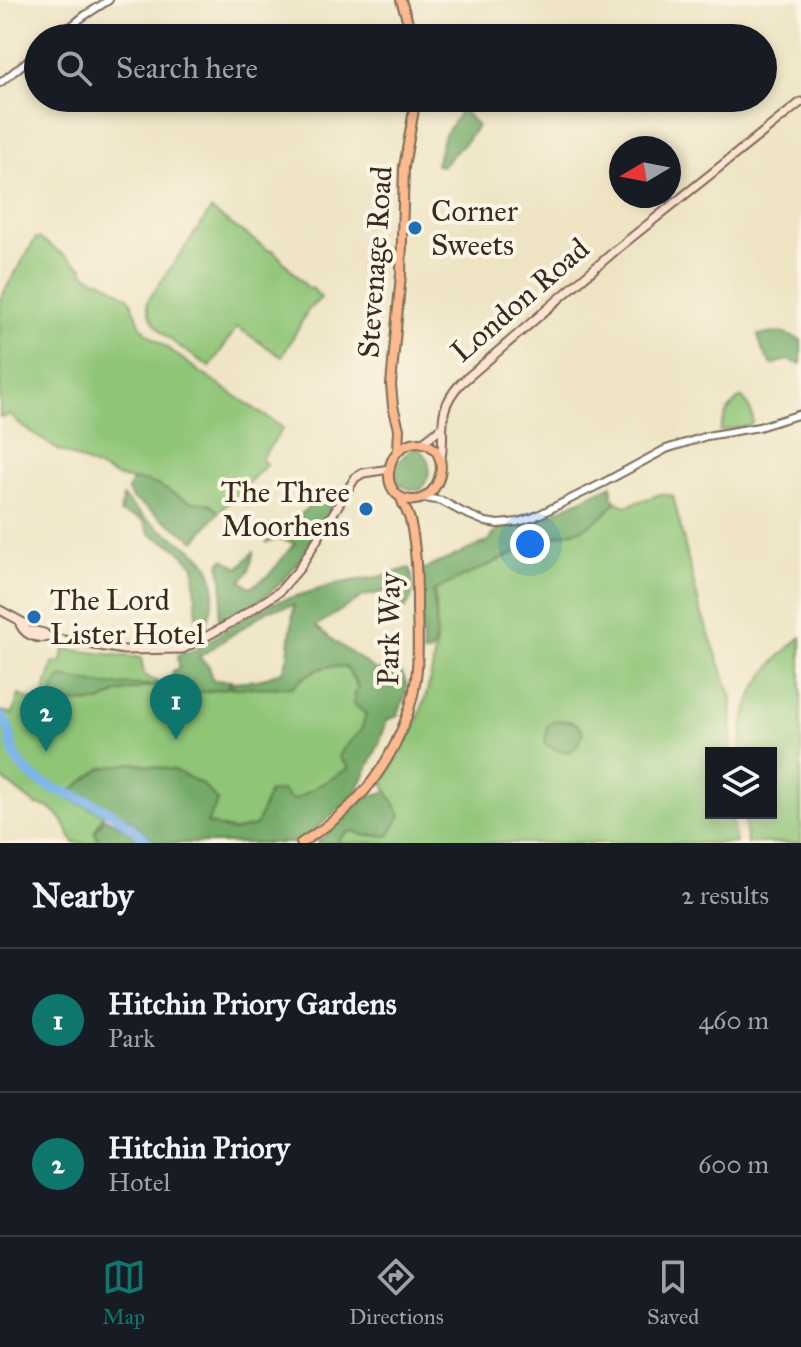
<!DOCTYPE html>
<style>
:root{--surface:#171b24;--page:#20242c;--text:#f1f3f6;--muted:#9ea1a6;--line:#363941;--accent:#0f766e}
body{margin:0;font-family:"IM FELL Great Primer",serif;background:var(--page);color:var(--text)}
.controls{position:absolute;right:24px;bottom:24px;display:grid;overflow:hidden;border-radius:0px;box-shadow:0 4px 12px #0003}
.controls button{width:72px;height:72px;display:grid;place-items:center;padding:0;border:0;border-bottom:2px solid var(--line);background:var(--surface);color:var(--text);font:40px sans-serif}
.compass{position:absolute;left:609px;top:136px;width:72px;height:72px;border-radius:50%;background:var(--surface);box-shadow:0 4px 12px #0003;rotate:260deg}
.you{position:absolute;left:530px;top:544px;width:28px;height:28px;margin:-20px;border:6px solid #fff;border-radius:50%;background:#1a73e8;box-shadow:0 0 0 12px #1a73e833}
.badge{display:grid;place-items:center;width:52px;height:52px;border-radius:50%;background:var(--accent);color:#fff;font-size:26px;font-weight:700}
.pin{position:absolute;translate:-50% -66px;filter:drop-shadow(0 2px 4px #0008)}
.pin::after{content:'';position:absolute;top:42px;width:28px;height:24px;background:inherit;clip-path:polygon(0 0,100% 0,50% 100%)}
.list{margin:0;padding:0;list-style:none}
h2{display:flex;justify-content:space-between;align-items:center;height:104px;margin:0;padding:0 32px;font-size:34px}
h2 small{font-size:26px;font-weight:400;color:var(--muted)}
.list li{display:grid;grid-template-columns:52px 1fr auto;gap:24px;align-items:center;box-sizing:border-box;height:144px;padding:0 32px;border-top:2px solid var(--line)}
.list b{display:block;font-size:30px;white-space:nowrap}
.list p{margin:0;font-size:26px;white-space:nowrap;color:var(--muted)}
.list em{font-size:26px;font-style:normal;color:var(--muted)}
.icon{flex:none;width:44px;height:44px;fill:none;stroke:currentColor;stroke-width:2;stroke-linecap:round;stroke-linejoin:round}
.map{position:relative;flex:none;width:801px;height:843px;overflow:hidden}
.search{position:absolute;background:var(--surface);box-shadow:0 4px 12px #0003;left:24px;right:24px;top:24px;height:88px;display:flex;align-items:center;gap:20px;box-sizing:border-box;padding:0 28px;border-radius:44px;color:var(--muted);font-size:30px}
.sheet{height:392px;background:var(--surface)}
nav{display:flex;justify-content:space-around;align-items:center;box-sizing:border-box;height:112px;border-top:2px solid var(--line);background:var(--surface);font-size:22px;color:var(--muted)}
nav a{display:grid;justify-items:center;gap:4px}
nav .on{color:var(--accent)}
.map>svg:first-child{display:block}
.green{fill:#8fc577;stroke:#65784a;stroke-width:2}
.forest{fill:#73aa68;stroke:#576a43;stroke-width:2}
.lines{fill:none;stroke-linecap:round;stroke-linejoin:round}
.river{stroke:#7bb4eb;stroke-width:10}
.tertiary-casing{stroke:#7a6b58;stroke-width:10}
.secondary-casing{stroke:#7a6b58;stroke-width:11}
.primary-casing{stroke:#7a6b58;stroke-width:12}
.tertiary{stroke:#fff;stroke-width:6}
.secondary{stroke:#fee3d2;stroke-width:7}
.primary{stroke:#fcba8e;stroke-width:8}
.poi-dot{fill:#1f6fb2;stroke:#fcf5e5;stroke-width:3}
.labels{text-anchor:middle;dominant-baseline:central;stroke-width:8;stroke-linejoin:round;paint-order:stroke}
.poi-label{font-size:30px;fill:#3b2a1e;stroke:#fcf5e5;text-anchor:start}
.street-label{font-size:30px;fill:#3b2a1e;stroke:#fcf5e5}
</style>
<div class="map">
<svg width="801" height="843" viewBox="0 0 801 843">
<rect width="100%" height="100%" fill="#fcf5e5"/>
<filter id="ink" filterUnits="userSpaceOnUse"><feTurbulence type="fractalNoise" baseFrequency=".0125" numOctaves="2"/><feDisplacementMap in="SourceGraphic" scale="16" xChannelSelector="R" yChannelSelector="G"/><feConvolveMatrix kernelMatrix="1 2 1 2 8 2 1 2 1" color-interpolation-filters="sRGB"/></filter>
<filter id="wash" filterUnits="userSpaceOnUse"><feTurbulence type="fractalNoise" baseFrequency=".006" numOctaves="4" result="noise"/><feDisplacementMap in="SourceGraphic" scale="32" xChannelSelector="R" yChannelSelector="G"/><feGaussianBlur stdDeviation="1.8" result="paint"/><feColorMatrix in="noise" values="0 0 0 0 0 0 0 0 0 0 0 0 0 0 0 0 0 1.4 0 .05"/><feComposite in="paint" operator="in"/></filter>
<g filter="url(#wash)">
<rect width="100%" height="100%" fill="#eee4c4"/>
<path class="green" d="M211,210L268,250H273L308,288L313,289L321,298L308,310L282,357L237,327L210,367C189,353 148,331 147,302Z
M36,238H39L83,268V272L96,280H101L128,297L132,303L140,324L147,333L200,372L283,428L261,459L267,464L219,512L208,503H192L137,480C131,481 125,478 118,477L57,449L19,424L10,414L5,417H0V299Z
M739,398H743C747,405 754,413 753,422L749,426L720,431L726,413Z
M661,494L673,496L700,609L732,698L731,744L728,753H711V813H730L736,843H336C346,833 349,827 363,835L387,791L383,781C391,766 402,753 409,738C433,691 440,642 435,590L542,540L585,528L603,516L616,502L626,506Z
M801,637V843H747L744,813H771V753H740C742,738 743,723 747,708C756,679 778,656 801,637Z
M64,649L141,658L144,675L159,683L232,681L229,688L293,687C307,672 327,662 347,668C357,685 372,710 362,730C358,736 349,743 344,749L349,768L294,800L287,797L256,826L232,831L82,782L70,792L67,798L104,814L94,832L99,843H74L61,818L48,807L36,805L0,777L1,711L13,714L19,695L41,704L53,663L62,662Z"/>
<path class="forest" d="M462,109L477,126L466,141L442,166L436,165L443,138Z
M776,333L785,334L801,340V364L787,360L772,365L763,352L758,335Z
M414,449H419C434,462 431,475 421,490C388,493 391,459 414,449Z
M137,480C168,482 177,505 208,503L219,512L195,541L132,498L128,491L132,481Z
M612,485V496L616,502L603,516L585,528L542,540L433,591C434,611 441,635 431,652L423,654L420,571L489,541L497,530L536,521Z
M331,491L336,498C320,524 307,554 286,577C273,593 238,615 220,624C217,615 221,607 222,598C224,586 222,575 219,564L224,559L239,568L254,551L249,571L241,581L250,587C273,577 279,560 295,543L277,539L266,543L293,522L319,497Z
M123,497C133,508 144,518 156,526C187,547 223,559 212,604C210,616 206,628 198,638H191L197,623L194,566L175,547L150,534L144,522L138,518L120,513Z
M410,568C414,583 415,602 401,612L395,605L389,591L364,596L316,626L334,641L376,670H387L396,668C415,684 404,698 397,716L387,720L380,742L354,797L312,832L294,843H157L128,818L69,792L102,768L133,763L174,770L202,784L218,801L207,823L233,831L256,826L269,792L284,791L287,797L294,800L349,768L339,757L343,749L361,730L366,714L353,704L355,693L359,688L347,668C327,662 307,672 293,687L232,688L234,682L258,680L283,671L288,656L294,605L269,610L199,657L209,666L212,680L230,681L227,688L206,692H190L162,687H147L118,693L100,702L65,703L53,707L50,705C51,696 54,682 62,677L105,685L167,684L171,680L173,671L179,667L178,655L195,650L246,617L273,603L340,583L383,576Z
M555,720C567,721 577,720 583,732C577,756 564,756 545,744L547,726Z
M387,791L401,815L389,836L363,835L355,831L347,832L336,843H317L365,798Z
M104,818L123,827L142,843H100L95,833Z"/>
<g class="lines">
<path class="river" d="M0,716C11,726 10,737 13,750C15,760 24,769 31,775C49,790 73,794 94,804C115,813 132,828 150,843"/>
</g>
</g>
<g filter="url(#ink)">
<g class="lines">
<g class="tertiary-casing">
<path id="tertiary" d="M56,38L84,16L109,0
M0,83L38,52
M425,498L442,501L462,512L486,522L498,524L518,522L534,517L603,483L666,449L707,436L759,427L801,414"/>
</g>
<g class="secondary-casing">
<path id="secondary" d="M423,442L441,428
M441,458C446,427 435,412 460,384L617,249L801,102
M0,610L24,623L27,631
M19,621C22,634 36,640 48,637
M27,631H35L44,633L48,637L63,640L124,650L183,649L231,623L279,592L299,569L355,478L363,473L390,469"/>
</g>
<g class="primary-casing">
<path id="primary" d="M401,0L413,38
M419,442C456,447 441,503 411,500C378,498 383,443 419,442Z
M398,449L399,429L393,406L391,385L401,274L404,167L416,98
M301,843C320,831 339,818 354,802C385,772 411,721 416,678C419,656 418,633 417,611C417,581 417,549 410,520C408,512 403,506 401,498"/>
</g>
<use href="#tertiary" class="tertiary"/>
<use href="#secondary" class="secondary"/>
<use href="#primary" class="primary"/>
</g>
</g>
<g class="poi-dot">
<circle cx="415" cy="228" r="8"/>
<circle cx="366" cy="509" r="8"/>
<circle cx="34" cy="617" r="8"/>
</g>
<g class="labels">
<g class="poi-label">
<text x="431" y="211">Corner<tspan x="431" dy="34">Sweets</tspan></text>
<text x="350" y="492" text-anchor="end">The Three<tspan x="350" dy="34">Moorhens</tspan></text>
<text x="50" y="600">The Lord<tspan x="50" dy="34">Lister Hotel</tspan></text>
</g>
<g class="street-label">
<text transform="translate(375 262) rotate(-86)">Stevenage Road</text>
<text transform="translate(520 300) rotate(-41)">London Road</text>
<text transform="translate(389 629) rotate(-89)">Park Way</text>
</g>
</g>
</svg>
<div class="controls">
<button><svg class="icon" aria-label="layers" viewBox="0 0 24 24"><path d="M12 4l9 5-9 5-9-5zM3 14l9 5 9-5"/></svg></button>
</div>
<svg class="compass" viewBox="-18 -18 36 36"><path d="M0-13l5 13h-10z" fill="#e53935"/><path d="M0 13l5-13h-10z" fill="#9ea1a6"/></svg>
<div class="you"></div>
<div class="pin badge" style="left:176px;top:740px">1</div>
<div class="pin badge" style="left:46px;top:752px">2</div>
<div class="search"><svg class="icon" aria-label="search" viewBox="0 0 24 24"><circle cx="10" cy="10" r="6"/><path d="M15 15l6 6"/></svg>Search here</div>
</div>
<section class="sheet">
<h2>Nearby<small>2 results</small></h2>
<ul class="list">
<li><span class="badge">1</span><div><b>Hitchin Priory Gardens</b><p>Park</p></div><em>460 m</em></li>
<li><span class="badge">2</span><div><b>Hitchin Priory</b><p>Hotel</p></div><em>600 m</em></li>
</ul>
</section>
<nav>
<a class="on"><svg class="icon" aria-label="map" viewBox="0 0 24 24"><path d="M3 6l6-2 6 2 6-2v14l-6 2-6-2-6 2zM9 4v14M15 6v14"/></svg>Map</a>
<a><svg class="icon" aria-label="directions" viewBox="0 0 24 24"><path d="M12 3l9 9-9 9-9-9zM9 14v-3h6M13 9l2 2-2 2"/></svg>Directions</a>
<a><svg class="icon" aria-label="saved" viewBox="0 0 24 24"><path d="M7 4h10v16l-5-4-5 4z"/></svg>Saved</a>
</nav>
